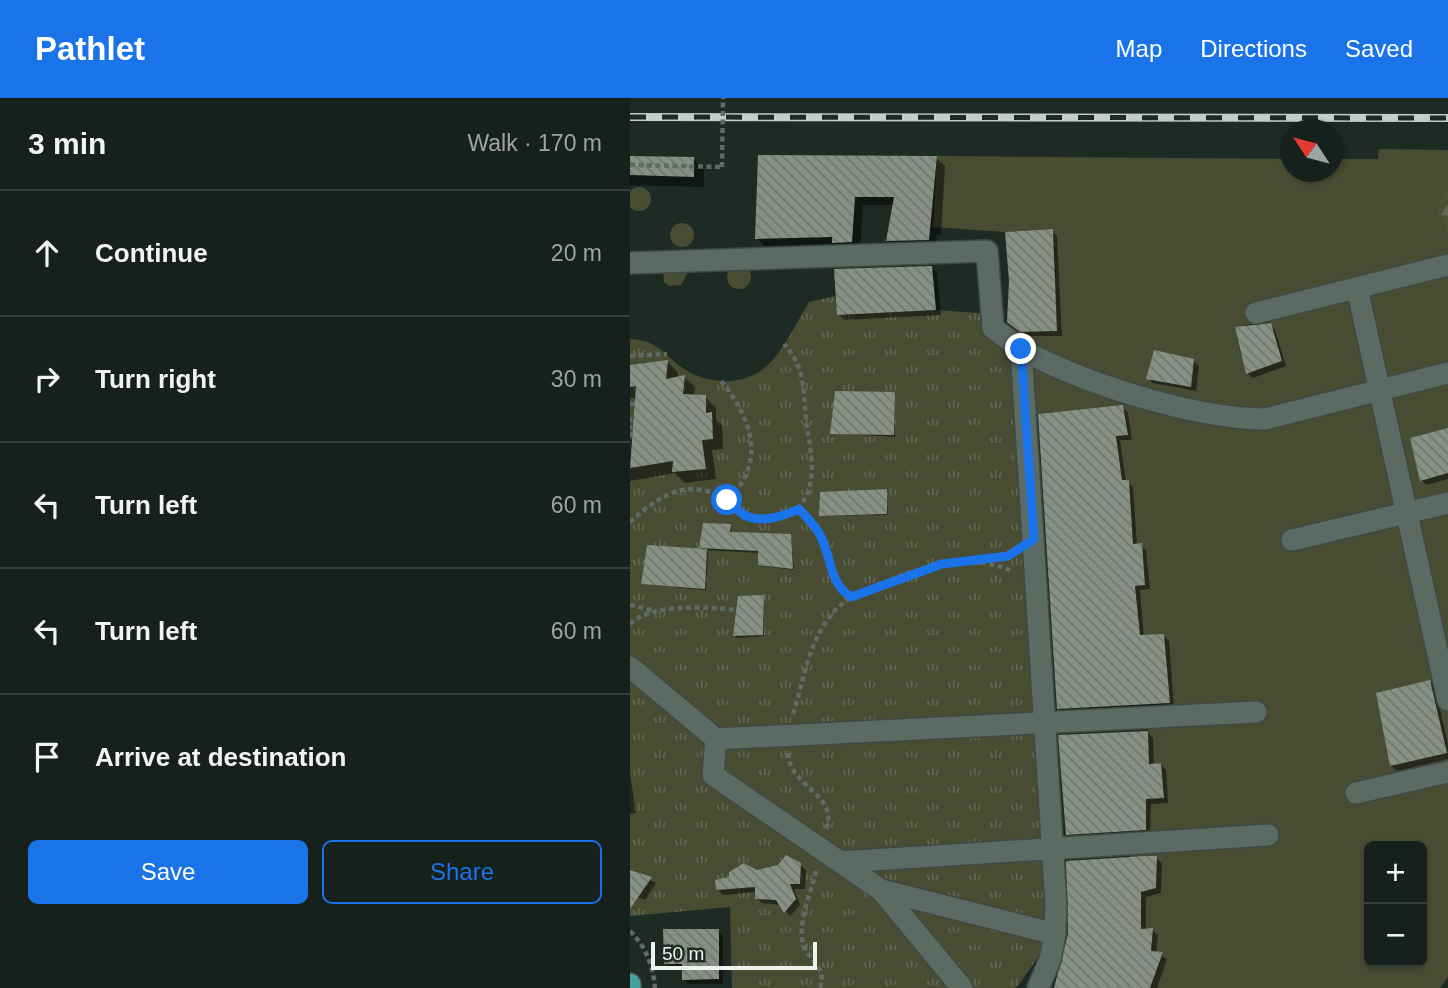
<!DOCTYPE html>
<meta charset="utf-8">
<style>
:root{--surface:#16201c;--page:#232d29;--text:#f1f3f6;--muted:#9ea3a3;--line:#353e3b;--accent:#1a73e8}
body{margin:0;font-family:Arial,sans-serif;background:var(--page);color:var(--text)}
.controls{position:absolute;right:21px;bottom:21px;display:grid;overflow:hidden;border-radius:10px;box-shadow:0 2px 5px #0004}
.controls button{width:63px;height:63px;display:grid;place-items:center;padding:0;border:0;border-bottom:2px solid var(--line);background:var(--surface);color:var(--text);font:35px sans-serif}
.compass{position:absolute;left:650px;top:21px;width:63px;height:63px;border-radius:50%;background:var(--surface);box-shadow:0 2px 5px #0004;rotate:306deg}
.scale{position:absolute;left:21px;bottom:18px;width:166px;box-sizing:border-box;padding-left:7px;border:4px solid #ecf4f0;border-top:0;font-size:19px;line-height:24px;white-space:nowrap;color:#ecf4f0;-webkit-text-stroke:5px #1e2b25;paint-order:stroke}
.stop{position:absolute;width:21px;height:21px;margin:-16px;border:5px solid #1a73e8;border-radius:50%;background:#fff}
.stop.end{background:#1a73e8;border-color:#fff;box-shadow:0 2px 7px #0008}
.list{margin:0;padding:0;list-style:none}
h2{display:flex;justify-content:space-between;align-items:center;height:91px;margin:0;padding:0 28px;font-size:30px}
h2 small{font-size:23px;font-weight:400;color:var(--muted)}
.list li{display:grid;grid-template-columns:46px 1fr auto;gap:21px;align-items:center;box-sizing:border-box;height:126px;padding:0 28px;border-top:2px solid var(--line)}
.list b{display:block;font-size:26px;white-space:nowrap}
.list em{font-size:23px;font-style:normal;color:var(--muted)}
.actions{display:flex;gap:14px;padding:21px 28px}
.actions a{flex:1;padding:16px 0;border:2px solid var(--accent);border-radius:10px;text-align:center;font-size:24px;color:var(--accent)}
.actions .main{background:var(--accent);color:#fff}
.icon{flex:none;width:38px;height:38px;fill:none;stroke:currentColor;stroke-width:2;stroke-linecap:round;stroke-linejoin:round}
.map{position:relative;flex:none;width:818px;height:890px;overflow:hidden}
header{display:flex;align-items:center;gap:42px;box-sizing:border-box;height:98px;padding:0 35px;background:var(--accent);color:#fff}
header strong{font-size:33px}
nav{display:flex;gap:38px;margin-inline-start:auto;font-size:24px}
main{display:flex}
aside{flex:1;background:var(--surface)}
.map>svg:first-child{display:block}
.green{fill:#484c33;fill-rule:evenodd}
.forest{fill:url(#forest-firs)}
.park{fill:url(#park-tufts)}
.shadow{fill:#0007}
.building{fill:url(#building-back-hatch)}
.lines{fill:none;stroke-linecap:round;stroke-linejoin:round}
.minor-casing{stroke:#3f4944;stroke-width:24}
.major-casing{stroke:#3f4944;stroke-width:24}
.path{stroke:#5e6a64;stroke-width:4.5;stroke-dasharray:5 3.5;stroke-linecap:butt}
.minor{stroke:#5c6a64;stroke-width:21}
.major{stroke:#439f9a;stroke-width:21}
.rail-casing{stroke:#c4cdc8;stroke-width:8}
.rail{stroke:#1e2b25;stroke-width:5;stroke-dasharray:16;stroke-linecap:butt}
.path-bridge{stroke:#5e6a64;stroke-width:4.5;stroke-dasharray:5 3.5;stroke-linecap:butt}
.route{stroke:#1a73e8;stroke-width:9}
</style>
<header>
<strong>Pathlet</strong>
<nav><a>Map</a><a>Directions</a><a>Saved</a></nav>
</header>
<main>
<aside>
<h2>3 min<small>Walk · 170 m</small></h2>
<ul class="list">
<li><svg class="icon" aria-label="ahead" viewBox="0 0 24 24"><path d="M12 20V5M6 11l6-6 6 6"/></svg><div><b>Continue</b></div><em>20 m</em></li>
<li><svg class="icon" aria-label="right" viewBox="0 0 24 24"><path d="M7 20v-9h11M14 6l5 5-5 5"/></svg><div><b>Turn right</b></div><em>30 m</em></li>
<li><svg class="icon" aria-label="left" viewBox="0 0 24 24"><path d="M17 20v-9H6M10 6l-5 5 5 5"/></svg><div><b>Turn left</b></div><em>60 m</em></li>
<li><svg class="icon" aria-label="left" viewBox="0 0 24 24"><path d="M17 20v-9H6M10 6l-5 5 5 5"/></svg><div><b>Turn left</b></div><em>60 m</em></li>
<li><svg class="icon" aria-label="arrive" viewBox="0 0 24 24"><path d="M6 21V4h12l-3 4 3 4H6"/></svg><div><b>Arrive at destination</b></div></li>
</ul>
<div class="actions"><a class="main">Save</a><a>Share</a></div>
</aside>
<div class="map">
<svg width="818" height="890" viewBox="0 0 818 890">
<defs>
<pattern id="forest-firs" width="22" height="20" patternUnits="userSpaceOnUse" patternTransform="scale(1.75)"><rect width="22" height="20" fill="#4d5035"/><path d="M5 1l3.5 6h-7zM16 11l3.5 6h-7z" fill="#676a53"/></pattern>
<pattern id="park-tufts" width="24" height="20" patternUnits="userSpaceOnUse" patternTransform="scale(1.75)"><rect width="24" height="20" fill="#484c33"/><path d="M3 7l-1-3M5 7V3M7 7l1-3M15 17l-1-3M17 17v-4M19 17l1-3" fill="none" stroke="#636651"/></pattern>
<pattern id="building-back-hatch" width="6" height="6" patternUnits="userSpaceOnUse" patternTransform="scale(1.75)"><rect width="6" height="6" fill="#879084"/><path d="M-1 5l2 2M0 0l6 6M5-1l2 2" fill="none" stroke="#71776f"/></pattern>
</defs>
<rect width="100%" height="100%" fill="#1e2b25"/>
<path class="green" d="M749,51L818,52V85L805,112L818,137V879L810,890H520L533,855L521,853L523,831H511V794L526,790L527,759L500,763V752L516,736V701L534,700L531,666H519L518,629L540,618V608L534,537H510L505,488L515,486L512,446H503L499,382H492L486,338L498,336L493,308L396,317L376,234L427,233L425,190L383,183L426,179L423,131L375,134L303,129L307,58L660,61V74H702L703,61H748ZM639,221L652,263L616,276L605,230ZM739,748H792V864H739Z
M-3 101a12 12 0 1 1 24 0a12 12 0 1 1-24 0Z
M40 137a12 12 0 1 1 24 0a12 12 0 1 1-24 0Z
M97 179a12 12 0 1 1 24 0a12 12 0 1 1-24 0Z
M55,170L57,176L51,187L39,188L34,184L33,172Z"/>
<path class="forest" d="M818,85V137L805,112Z"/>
<path class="park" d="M205,198L208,217L306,212L362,216L391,251L425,836L386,890H102L100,809L0,818V241C27,242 31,254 51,269C75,286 113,290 137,268C155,251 166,225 179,204Z"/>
<path class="shadow" d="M0,59L63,61L74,72V89L0,87Z
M306,60L315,68L311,137H306L307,150L267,151L258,143L264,107H233L230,153H213L206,147L135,149L127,140Z
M422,133L427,138L432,238H397L384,229Z
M301,170L307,175L311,217L214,222L209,216Z
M640,227L645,232L656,268L623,280L617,275Z
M564,263L569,268L566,293L523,285L518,280Z
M38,264L48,275V280L54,279L65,289L64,298L75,299L86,310V321L92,327L93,351L82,352L86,381L55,385L45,375L0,383V341L6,340L7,300H0V269Z
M264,296L265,339L202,335Z
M493,309L498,315L502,342H490L496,384L503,389L507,447L516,452L520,491L510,492L514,539L534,538L539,543L544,610L434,615L429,610L410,318Z
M818,331V381L797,387L791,382Z
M256,392L258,417L191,418Z
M100,427L102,435L161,438L164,472L132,468L130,455L75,452L78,455L76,492L13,486L74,452L71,449Z
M134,499V538L107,540L105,538Z
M800,583L805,589L818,646V661L767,673L761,668Z
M517,634L523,640L524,667H531L536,672L538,705L521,706L520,736L443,741L438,736Z
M0,675L6,715L0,716Z
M526,760L532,765L531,795L516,799V832H522L528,837L526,855L537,861L527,890H424Z
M170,767L176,772L175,791H164L170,807L160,818L151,807L132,805L127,800L126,794L93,797L88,791L127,774Z
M0,771L26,785L15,802L0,797Z
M88,833L93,838V886H59L54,881L53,870H41L36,865Z"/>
<path class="building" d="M128,57L307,58L299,142L256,143L264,99H225L222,144L202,145V139L125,141Z
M0,58L64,59V79L0,77Z
M423,131L427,233L390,234L377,224L379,183L375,134Z
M302,168L306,212L207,217L204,171Z
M641,225L652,263L616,276L605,229Z
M524,252L564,261L561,289L516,281Z
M38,262L36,281L55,277L53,296L76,297V315L82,314L83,341L72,342L76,371L42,374L43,363L0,370L6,288L0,289V267Z
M205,293L265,294L264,337L200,336Z
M493,307L498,337L486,338L492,382H499L503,446L512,445L515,487L505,488L510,537L534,536L540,605L427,611L408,316Z
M818,330V375L790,383L780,340Z
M257,391V416L189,418L190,394Z
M73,425L101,426L100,434L161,436L163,471L128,467V453L69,450Z
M17,447L77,451L75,491L11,486Z
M134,497L133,537L103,538L108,498Z
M800,582L817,655L760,668L746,595Z
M518,633L519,666L531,665L534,700L516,701V732L436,737L428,637Z
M156,757L171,765L170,786H160L166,801L154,815L146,802L125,801V789L86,792L85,782L99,779V774L114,765L127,772L148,767Z
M516,758H527L526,790L511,794V831L523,830L521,853L533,854L520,890H424L438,836L436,763Z
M0,772L22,779L0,811Z
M33,831H89V881L52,882V866H34Z"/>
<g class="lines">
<g class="minor-casing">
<path id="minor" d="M0,165L357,153L363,230L391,251L426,806L425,836L251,792L83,677L86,641
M727,190L818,602
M626,215L818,167
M391,251C454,286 563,320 635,321L818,275
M662,442L818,405
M0,569L86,641L626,614
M726,695L818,674
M210,764L638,737
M251,792L332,890
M408,890L420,862L425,836"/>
</g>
<g class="major-casing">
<path id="major" d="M0,886V890"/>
</g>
<path class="path" d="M0,67L92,69
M0,258L37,256
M91,283C121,319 138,365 97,402
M0,306H5
M0,319V331
M0,339V331
M0,424C18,408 39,390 65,391C78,392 95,398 104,406C108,410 110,415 116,417C126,421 136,421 147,419C188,412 184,367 178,336C172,302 179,273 154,246
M355,462L384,455
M221,499C271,476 331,449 384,474
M0,507L26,513
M0,526C21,505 79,509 107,512
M163,616C177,572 180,527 221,499C198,484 202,459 190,437C185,427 176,419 169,411
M158,655C159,689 210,697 196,731
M186,773C181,795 170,817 172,840C174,861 198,867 190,890
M0,833C16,849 23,867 25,890"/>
<use href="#minor" class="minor"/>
<use href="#major" class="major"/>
<g class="rail-casing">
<path id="rail" d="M0,19L818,20"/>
</g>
<use href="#rail" class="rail"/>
<path class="path-bridge" d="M92,69L93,0"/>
</g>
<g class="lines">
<path class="route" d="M97,402C104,405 107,413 114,417C132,426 153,418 169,411C176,419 185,427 190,437C202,459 198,484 221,499L312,466L378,458L404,441L391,251"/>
</g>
</svg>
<div class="controls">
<button>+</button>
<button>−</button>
</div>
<svg class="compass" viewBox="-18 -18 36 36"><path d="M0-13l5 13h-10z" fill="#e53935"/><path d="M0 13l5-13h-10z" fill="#9ea3a3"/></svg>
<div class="scale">50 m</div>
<div class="stop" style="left:97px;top:402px"></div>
<div class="stop end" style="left:391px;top:251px"></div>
</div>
</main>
